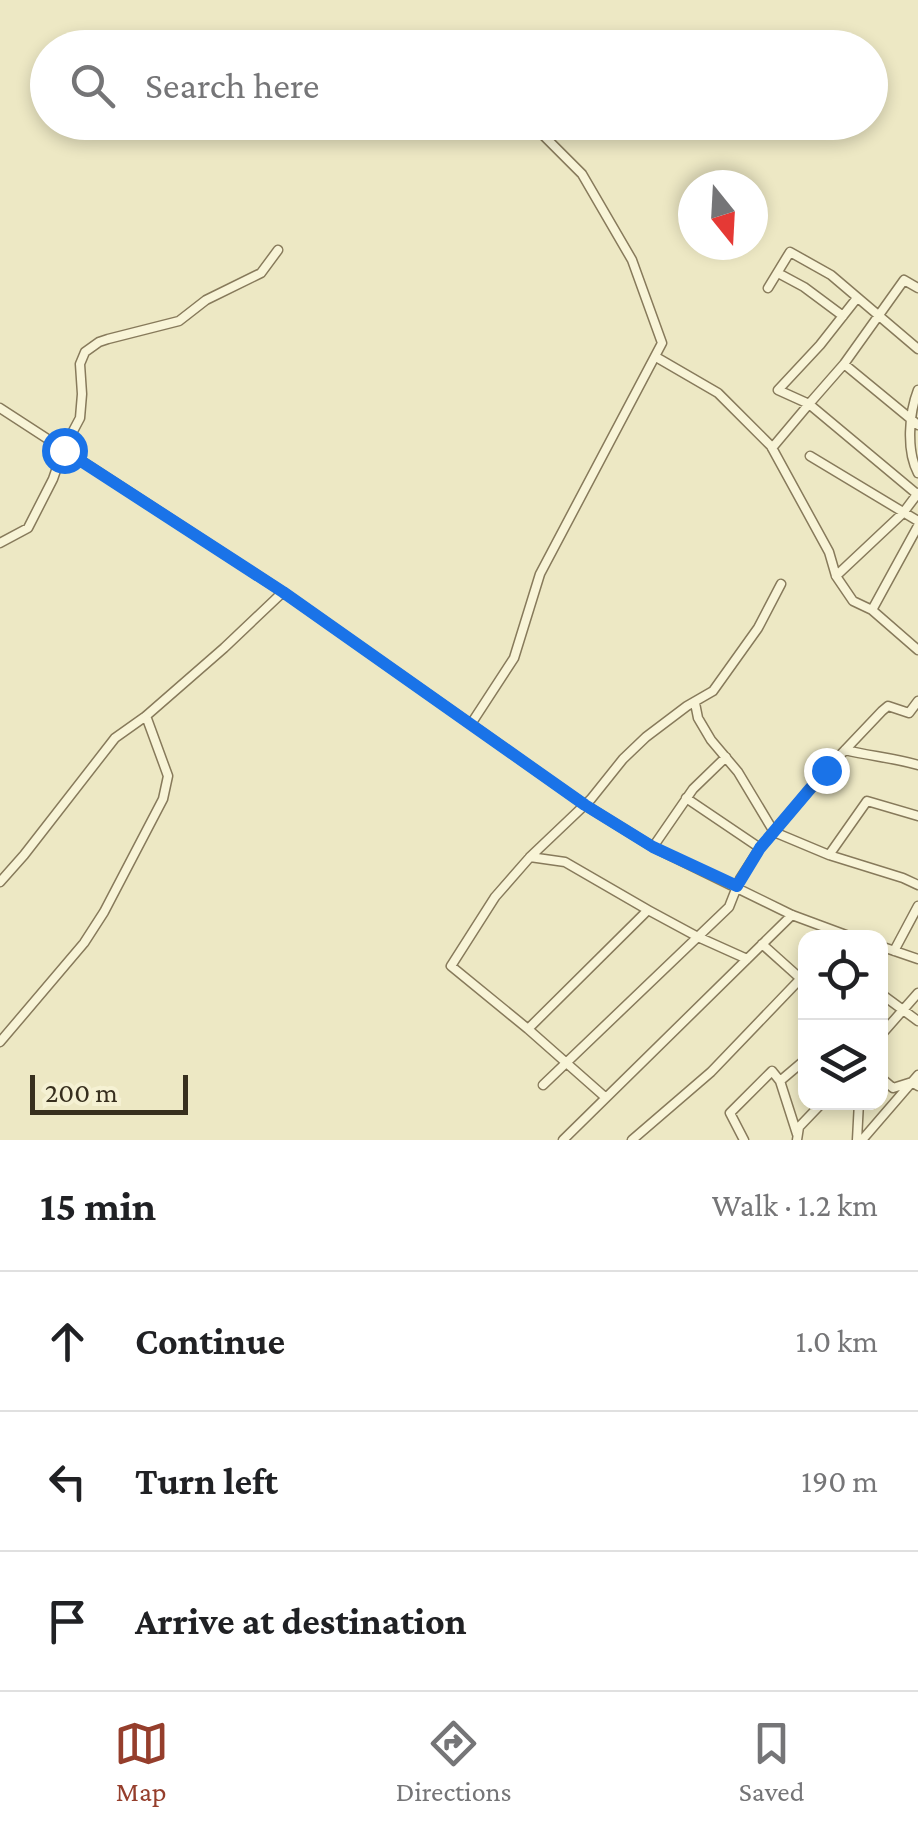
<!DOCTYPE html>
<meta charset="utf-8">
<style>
:root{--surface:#fff;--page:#f6f6f6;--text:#202124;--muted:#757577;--line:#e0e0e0;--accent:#953e2c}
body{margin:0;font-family:"Crimson Pro",serif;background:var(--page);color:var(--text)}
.controls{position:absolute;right:30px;bottom:30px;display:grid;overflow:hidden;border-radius:20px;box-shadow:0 5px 15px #0003}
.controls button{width:90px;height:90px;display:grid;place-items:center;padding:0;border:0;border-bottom:2px solid var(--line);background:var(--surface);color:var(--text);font:50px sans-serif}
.compass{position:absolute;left:678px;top:170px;width:90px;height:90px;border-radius:50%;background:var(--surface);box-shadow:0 5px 15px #0003;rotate:162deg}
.scale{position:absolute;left:30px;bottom:25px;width:158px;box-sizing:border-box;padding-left:10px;border:5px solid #372f1e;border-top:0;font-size:28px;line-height:35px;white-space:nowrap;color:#372f1e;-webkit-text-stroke:8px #f5f1d3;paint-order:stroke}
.stop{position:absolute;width:30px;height:30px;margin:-22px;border:8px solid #1a73e8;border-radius:50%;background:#fff}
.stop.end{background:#1a73e8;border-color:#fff;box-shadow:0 2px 10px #0008}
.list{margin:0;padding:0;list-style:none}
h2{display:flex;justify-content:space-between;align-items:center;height:130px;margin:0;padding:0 40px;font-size:42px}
h2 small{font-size:32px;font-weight:400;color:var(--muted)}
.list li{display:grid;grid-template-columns:65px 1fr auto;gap:30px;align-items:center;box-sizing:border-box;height:140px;padding:0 40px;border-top:2px solid var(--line)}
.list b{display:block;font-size:38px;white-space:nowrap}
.list em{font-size:32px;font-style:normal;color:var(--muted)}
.icon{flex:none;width:55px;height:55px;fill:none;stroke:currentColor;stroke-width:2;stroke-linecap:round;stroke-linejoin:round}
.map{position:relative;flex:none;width:918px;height:1140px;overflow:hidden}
.search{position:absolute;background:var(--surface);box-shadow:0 5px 15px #0003;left:30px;right:30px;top:30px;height:110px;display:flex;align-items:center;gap:25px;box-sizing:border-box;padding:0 35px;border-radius:55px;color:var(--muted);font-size:38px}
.sheet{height:550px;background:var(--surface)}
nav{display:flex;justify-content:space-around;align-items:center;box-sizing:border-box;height:140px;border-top:2px solid var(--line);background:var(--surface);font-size:28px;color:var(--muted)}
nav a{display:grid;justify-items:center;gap:5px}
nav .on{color:var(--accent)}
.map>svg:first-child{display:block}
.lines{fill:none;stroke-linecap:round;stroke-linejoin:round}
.minor-casing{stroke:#877a5b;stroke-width:11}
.minor{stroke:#f8f4d7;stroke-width:8}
.route{stroke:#1a73e8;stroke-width:12}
</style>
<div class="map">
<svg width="918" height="1140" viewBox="0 0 918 1140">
<rect width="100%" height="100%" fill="#ede8c4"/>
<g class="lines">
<g class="minor-casing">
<path id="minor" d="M778,273L804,287L843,316
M768,288L790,252L831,275L918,349
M918,288L904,280L844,364L809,404L918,495
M656,357L718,393L771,446L829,552L836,576L853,601L872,610L918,650
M844,364L918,425
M918,390C909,413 906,451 918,473
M0,408L283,592L585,805L653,847L792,915L854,938
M772,448L809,404L778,390L820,345L857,298
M810,456L918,521
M0,543L28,528L53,479L63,450L80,418L82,394L80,364L85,352L99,342L108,339L179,321L206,300L261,273L278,250
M836,576L903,513L918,493
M872,610L918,526
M695,703L698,718L711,740L738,772L774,832L829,855L903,878L918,885
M471,724L514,658L540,574L662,343L632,260L582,174L530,122
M845,750C870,756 894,758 918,765
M686,798L760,848
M653,847L693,789L726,757
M829,855L867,801L918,816
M530,857L565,862L648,910
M0,882L24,855L115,738L146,716L224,648L283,592
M762,944L801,979
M880,946L918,959
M894,951L918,906
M880,998L884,996L918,1021
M528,1029L451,966L495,897L530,857L591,799L623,759L646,737L687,706L713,691L758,628L781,584
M880,1036L918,993
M0,1042L84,943L104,912L163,799L168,776L146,716
M880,1077L893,1088L912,1082L918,1086
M543,1085L729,907L740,879L760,848L826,770L882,711L888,706L909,713L918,701
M605,1097L528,1029L648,910L698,937L747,959
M797,1134L780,1081L806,1059
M563,1140L792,915
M632,1140L711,1072L806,973
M744,1140L730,1113L772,1071L780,1081
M797,1140L799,1127L823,1102
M857,1140L859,1102
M862,1140L918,1075"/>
</g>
<use href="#minor" class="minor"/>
</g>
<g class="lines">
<path class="route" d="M64,450L283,592L585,805L653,847L737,886L760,848L826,770"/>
</g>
</svg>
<div class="controls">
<button><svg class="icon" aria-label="locate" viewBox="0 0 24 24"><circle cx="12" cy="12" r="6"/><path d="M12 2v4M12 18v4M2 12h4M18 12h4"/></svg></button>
<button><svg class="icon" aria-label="layers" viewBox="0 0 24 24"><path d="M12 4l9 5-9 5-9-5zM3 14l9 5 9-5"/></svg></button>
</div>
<svg class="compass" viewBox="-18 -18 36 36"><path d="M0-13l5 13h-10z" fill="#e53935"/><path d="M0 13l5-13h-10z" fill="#757577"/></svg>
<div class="scale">200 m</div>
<div class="stop" style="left:64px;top:450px"></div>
<div class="stop end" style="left:826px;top:770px"></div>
<div class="search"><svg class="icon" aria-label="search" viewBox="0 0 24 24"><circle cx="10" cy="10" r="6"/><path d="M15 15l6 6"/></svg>Search here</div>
</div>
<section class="sheet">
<h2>15 min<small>Walk · 1.2 km</small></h2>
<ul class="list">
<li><svg class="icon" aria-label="ahead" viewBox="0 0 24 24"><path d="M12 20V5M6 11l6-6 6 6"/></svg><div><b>Continue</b></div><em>1.0 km</em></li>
<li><svg class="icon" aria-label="left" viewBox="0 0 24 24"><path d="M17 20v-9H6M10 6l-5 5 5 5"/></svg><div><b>Turn left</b></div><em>190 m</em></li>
<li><svg class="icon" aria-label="arrive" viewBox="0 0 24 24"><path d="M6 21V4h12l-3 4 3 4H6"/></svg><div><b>Arrive at destination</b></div></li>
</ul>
</section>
<nav>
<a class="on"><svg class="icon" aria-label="map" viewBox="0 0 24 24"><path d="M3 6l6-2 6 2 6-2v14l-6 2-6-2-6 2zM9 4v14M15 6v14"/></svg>Map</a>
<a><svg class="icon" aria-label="directions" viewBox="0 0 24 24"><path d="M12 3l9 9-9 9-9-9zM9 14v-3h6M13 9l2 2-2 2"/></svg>Directions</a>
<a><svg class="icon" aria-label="saved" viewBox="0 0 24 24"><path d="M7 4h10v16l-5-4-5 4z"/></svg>Saved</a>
</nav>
